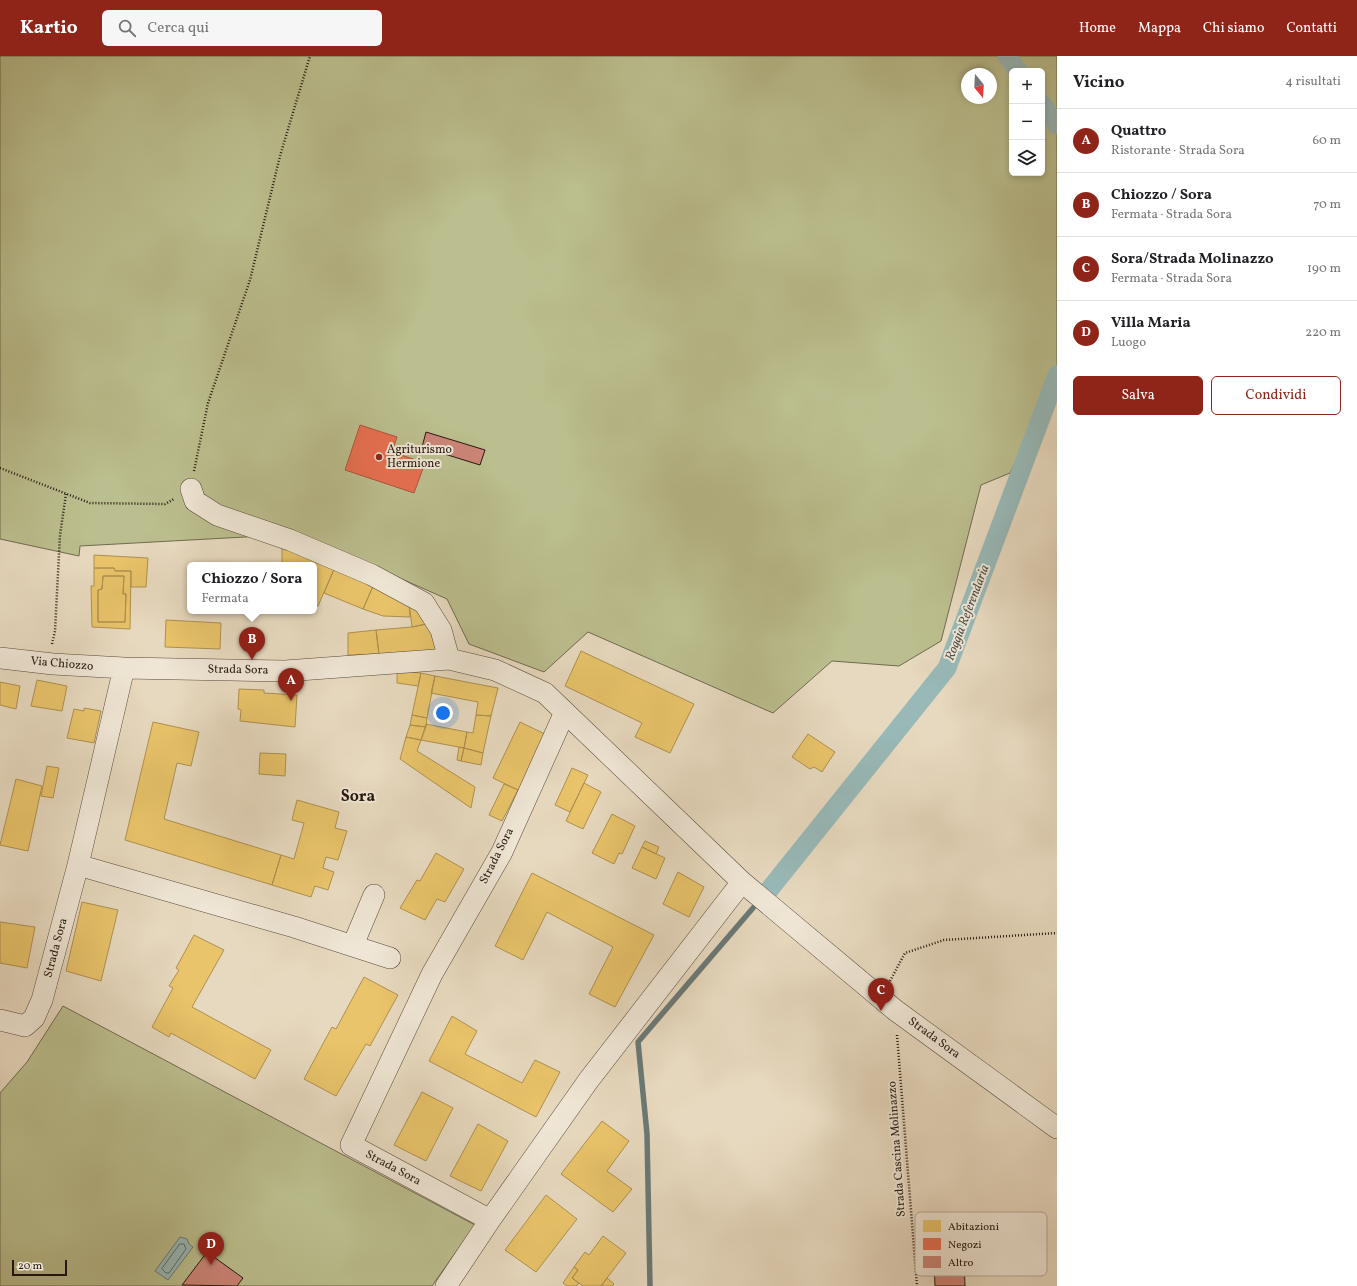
<!DOCTYPE html>
<html lang="it">
<meta charset="utf-8">
<style>
:root{--surface:#fff;--page:#f6f6f6;--text:#202124;--muted:#757577;--line:#e0e0e0;--accent:#8f2418}
body{margin:0;font-family:Vollkorn,serif;background:var(--page);color:var(--text)}
.controls{position:absolute;right:12px;top:12px;display:grid;overflow:hidden;border-radius:6px;box-shadow:0 2px 6px #0003}
.controls button{width:36px;height:36px;display:grid;place-items:center;padding:0;border:0;border-bottom:1px solid var(--line);background:var(--surface);color:var(--text);font:20px sans-serif}
.compass{position:absolute;left:961px;top:12px;width:36px;height:36px;border-radius:50%;background:var(--surface);box-shadow:0 2px 6px #0003;rotate:162deg}
.scale{position:absolute;left:12px;bottom:10px;width:55px;box-sizing:border-box;padding-left:4px;border:2px solid #261810;border-top:0;font-size:11px;line-height:14px;white-space:nowrap;color:#261810;-webkit-text-stroke:3px #efe6d5;paint-order:stroke}
.you{position:absolute;left:443px;top:657px;width:14px;height:14px;margin:-10px;border:3px solid #fff;border-radius:50%;background:#1a73e8;box-shadow:0 0 0 6px #1a73e833}
.badge{display:grid;place-items:center;width:26px;height:26px;border-radius:50%;background:var(--accent);color:#fff;font-size:13px;font-weight:700}
.pin{position:absolute;translate:-50% -33px;filter:drop-shadow(0 1px 2px #0008)}
.pin::after{content:'';position:absolute;top:21px;width:14px;height:12px;background:inherit;clip-path:polygon(0 0,100% 0,50% 100%)}
.popup{position:absolute;left:187px;top:506px;width:130px;height:52px;box-sizing:border-box;display:grid;place-content:center;border-radius:6px;background:var(--surface);filter:drop-shadow(0 1px 3px #0005);font-size:13px;white-space:nowrap;color:var(--muted)}
.popup b{font-size:15px;color:var(--text)}
.popup::after{content:'';position:absolute;left:50%;top:100%;margin-left:-8px;border:8px solid transparent;border-top-color:var(--surface)}
.list{margin:0;padding:0;list-style:none}
h2{display:flex;justify-content:space-between;align-items:center;height:52px;margin:0;padding:0 16px;font-size:17px}
h2 small{font-size:13px;font-weight:400;color:var(--muted)}
.list li{display:grid;grid-template-columns:26px 1fr auto;gap:12px;align-items:center;box-sizing:border-box;height:64px;padding:0 16px;border-top:1px solid var(--line)}
.list b{display:block;font-size:15px;white-space:nowrap}
.list p{margin:0;font-size:13px;white-space:nowrap;color:var(--muted)}
.list em{font-size:13px;font-style:normal;color:var(--muted)}
.actions{display:flex;gap:8px;padding:12px 16px}
.actions a{flex:1;padding:9px 0;border:1px solid var(--accent);border-radius:6px;text-align:center;font-size:14px;color:var(--accent)}
.actions .main{background:var(--accent);color:#fff}
.icon{flex:none;width:22px;height:22px;fill:none;stroke:currentColor;stroke-width:2;stroke-linecap:round;stroke-linejoin:round}
.map{position:relative;flex:none;width:1057px;height:1230px;overflow:hidden}
header{display:flex;align-items:center;gap:24px;box-sizing:border-box;height:56px;padding:0 20px;background:var(--accent);color:#fff}
header strong{font-size:19px}
nav{display:flex;gap:22px;margin-inline-start:auto;font-size:14px}
.search{width:280px;height:36px;background:var(--page);display:flex;align-items:center;gap:10px;box-sizing:border-box;padding:0 14px;border-radius:6px;color:var(--muted);font-size:15px}
main{display:flex}
aside{flex:1;background:var(--surface)}
.map>svg:first-child{display:block}
.green{fill:#bbbe8e;stroke:#706b4f;fill-rule:evenodd}
.water{fill:#98b9b8;stroke:#6a7975}
.homes{fill:#e9c46a;stroke:#ae904f;fill-rule:evenodd}
.shops{fill:#e76f51;stroke:#ad553e}
.lines{fill:none;stroke-linecap:round;stroke-linejoin:round}
.shore{stroke:#5f6864;stroke-width:1}
.stream{stroke:#6a7975;stroke-width:5.5}
.canal{stroke:#98b9b8;stroke-width:19}
.building{fill:#cc8577;stroke:#261810}
.minor-casing{stroke:#56483c;stroke-width:22}
.path{stroke:#261810;stroke-width:2.5;stroke-dasharray:1 2;stroke-linecap:butt}
.minor{stroke:#efe6d5;stroke-width:21}
.poi-dot{fill:#8f2418;stroke:#efe6d5;stroke-width:1.5}
.labels{text-anchor:middle;dominant-baseline:central;stroke-width:4;stroke-linejoin:round;paint-order:stroke}
.poi-label{font-size:12px;fill:#261810;stroke:#efe6d5;text-anchor:start}
.street-label{font-size:12px;fill:#261810;stroke:#efe6d5}
.water-label{font-size:13px;font-style:italic;fill:#4e504b;stroke:#efe6d5}
.district-label{font-size:16px;font-weight:bold;fill:#261810;stroke:#efe6d5}
.key{fill:#efe6d5;stroke:#b3a89a;stroke-width:1}
.key-label{font-size:11px;fill:#261810}
</style>
<header>
<strong>Kartio</strong>
<div class="search"><svg class="icon" aria-label="search" viewBox="0 0 24 24"><circle cx="10" cy="10" r="6"/><path d="M15 15l6 6"/></svg>Cerca qui</div>
<nav><a>Home</a><a>Mappa</a><a>Chi siamo</a><a>Contatti</a></nav>
</header>
<main>
<div class="map">
<svg width="1057" height="1230" viewBox="0 0 1057 1230">
<rect width="100%" height="100%" fill="#e7d9bf"/>
<filter id="stains"><feTurbulence type="fractalNoise" baseFrequency=".005" numOctaves="4"/><feColorMatrix values="0 0 0 0 .2 0 0 0 0 .09 0 0 0 0 .02 0 0 0 .5 -.17"/></filter>
<radialGradient id="worn" r=".72"><stop offset=".6" stop-color="#630" stop-opacity="0"/><stop offset="1" stop-color="#630" stop-opacity=".3"/></radialGradient>
<path class="green" d="M0,0H1057V311L1029,378L1010,417L981,429L941,585L899,610L832,605L773,657L588,576L544,616L469,588L447,543L300,478L80,490L79,500L0,483ZM1012,15H1042V117H1012ZM967,18H991V42H967Z
M63,950L475,1169L432,1230H0V1037L27,1006Z"/>
<path class="water" d="M180,1181L187,1183L189,1188L193,1191L168,1224L155,1215Z"/>
<path class="homes" d="M282,489L335,511L318,550L314,548V509H282Z
M94,499L148,502L146,531H131V515H115L114,512H94Z
M335,511L374,528L363,553L324,537Z
M94,512H114L115,515H131L130,573L92,571L91,530H94ZM103,520H124L123,538H126L125,566H98V534L102,533Z
M103,520H124L123,538H126L125,566H98V534L102,533Z
M374,528L409,547L410,561L383,560L363,553Z
M409,547L431,567L412,571Z
M166,564L221,567L220,593L165,591Z
M431,567L437,594L379,598L376,574L412,571Z
M376,574L379,598L348,599V577Z
M581,595L694,648L670,697L635,681L642,667L565,630Z
M397,615L421,617L418,630L397,627Z
M421,617L435,620L427,662L412,659Z
M435,620L498,632L491,660L476,659L478,646L431,637Z
M37,624L67,630L62,655L31,650Z
M0,626L20,630L16,653L0,649Z
M239,633L264,634V637L297,639L295,671L240,665L241,654L238,653Z
M84,652L101,655L94,687L67,682L74,653L84,655Z
M412,659L427,662L426,671L410,669Z
M476,659L491,660L483,697L464,692L467,676L473,677Z
M153,666L199,676L191,710L177,707L164,763L281,799L272,829L125,784Z
M520,666L547,679L520,734H518L493,722Z
M426,668L467,676L464,692L421,684Z
M410,669L426,671L421,684L406,681Z
M808,678L835,696L822,716L814,711L810,713L792,701Z
M406,681L421,684L417,695L475,731L471,752L400,703Z
M459,691L464,692L461,705L457,704Z
M464,692L483,697L481,709L461,705Z
M260,697L286,698L285,720L259,718Z
M47,710L59,712L53,742L41,740Z
M572,712L588,719L570,756L555,749Z
M16,723L42,730L28,795L0,789Z
M584,727L601,736L583,773L566,765Z
M504,728L518,734L502,765L489,759Z
M297,744L339,756L335,772L347,775L338,804L326,801L323,812L334,816L328,834L315,830L311,841L272,829L281,799L294,803L304,767L292,764Z
M612,758L635,770L622,798L619,797L614,808L592,797Z
M645,785L659,791L656,798L642,791Z
M642,791L665,802L656,823L632,812Z
M436,797L464,813L445,846L437,843L425,864L400,852L417,824L420,825Z
M678,816L704,831L689,861L663,848Z
M532,817L654,879L615,951L589,938L613,891L547,856L523,904L495,890Z
M82,846L118,854L101,925L66,915Z
M0,866L35,871L27,912L0,907Z
M194,879L224,894L192,951L271,994L255,1023L171,977L169,981L152,971L173,932L169,930L179,914L176,912Z
M364,921L398,939L370,990L366,988L336,1040L304,1023L332,971L336,973Z
M452,960L477,975L465,998L522,1027L535,1004L560,1016L536,1061L429,1005Z
M422,1036L453,1052L426,1105L394,1089Z
M602,1065L629,1085L607,1115L632,1133L613,1156L561,1118Z
M478,1068L508,1085L481,1135L450,1120Z
M546,1139L577,1163L536,1216L505,1194Z
M603,1180L626,1197L601,1230H583L572,1222L578,1214L574,1211L585,1196L589,1199Z
M574,1211L578,1214L572,1222L579,1227L576,1230H567L563,1227Z
M607,1222L614,1228L612,1230H601Z"/>
<path class="shops" d="M360,369L397,381L392,396L425,407L414,437L345,414Z"/>
<g class="lines">
<path class="shore" d="M180,1188H184L186,1193L169,1217H166L162,1213Z"/>
<path class="stream" d="M650,1230L647,1078L638,986L753,852"/>
<path class="canal" d="M1007,0L1018,15
M1042,48L1057,69
M765,839L947,612L1057,319"/>
</g>
<path class="building" d="M426,376L485,394L480,409L422,391Z
M207,1196L243,1222L237,1230L182,1229Z
M964,1205L965,1230H935L934,1207Z"/>
<g class="lines">
<g class="minor-casing">
<path id="minor" d="M191,433L195,445L217,459L290,484L372,519L424,547L441,574L449,603
M0,602L53,608L124,612L285,615L449,603L495,614L545,637L742,826L895,954L1057,1072
M124,612L78,809L294,871L390,902
M565,656L502,796L432,918L351,1089L490,1164L588,1025L742,826
M353,889L374,839
M0,964L25,970L34,962L42,944L78,809
M446,1230L490,1164"/>
</g>
<path class="path" d="M0,412L90,447L165,448L174,443
M194,415L208,347L250,224L280,100L310,0
M52,588L55,575L60,479L66,438
M890,925L905,897L944,884L1057,877
M897,979L917,1230"/>
<use href="#minor" class="minor"/>
</g>
<circle class="poi-dot" cx="379" cy="401" r="4"/>
<g class="labels">
<g class="poi-label">
<text x="387" y="394">Agriturismo<tspan x="387" dy="14">Hermione</tspan></text>
</g>
<g class="street-label">
<text transform="translate(62 608) rotate(5)">Via Chiozzo</text>
<text transform="translate(238 614) rotate(1)">Strada Sora</text>
<text transform="translate(497 800) rotate(-63)">Strada Sora</text>
<text transform="translate(56 892) rotate(-75)">Strada Sora</text>
<text transform="translate(934 982) rotate(36)">Strada Sora</text>
<text transform="translate(897 1093) rotate(-94)">Strada Cascina Molinazzo</text>
<text transform="translate(393 1112) rotate(28)">Strada Sora</text>
</g>
<g class="water-label">
<text transform="translate(968 557) rotate(-69)">Roggia Referendaria</text>
</g>
<g class="district-label">
<text x="358" y="741">Sora</text>
</g>
</g>
<rect x="915" y="1156" width="132" height="64" rx="6" class="key"/>
<rect x="923" y="1164" width="18" height="12" fill="#e9c46a"/>
<rect x="923" y="1182" width="18" height="12" fill="#e76f51"/>
<rect x="923" y="1200" width="18" height="12" fill="#cc8577"/>
<g class="key-label">
<text x="948" y="1174">Abitazioni</text>
<text x="948" y="1192">Negozi</text>
<text x="948" y="1210">Altro</text>
</g>
<rect width="100%" height="100%" filter="url(#stains)"/>
<rect width="100%" height="100%" fill="url(#worn)"/>
</svg>
<div class="controls">
<button>+</button>
<button>−</button>
<button><svg class="icon" aria-label="layers" viewBox="0 0 24 24"><path d="M12 4l9 5-9 5-9-5zM3 14l9 5 9-5"/></svg></button>
</div>
<svg class="compass" viewBox="-18 -18 36 36"><path d="M0-13l5 13h-10z" fill="#e53935"/><path d="M0 13l5-13h-10z" fill="#757577"/></svg>
<div class="scale">20 m</div>
<div class="you"></div>
<div class="pin badge" style="left:291px;top:645px">A</div>
<div class="pin badge" style="left:252px;top:604px">B</div>
<div class="popup"><b>Chiozzo / Sora</b>Fermata</div>
<div class="pin badge" style="left:881px;top:955px">C</div>
<div class="pin badge" style="left:211px;top:1209px">D</div>
</div>
<aside>
<h2>Vicino<small>4 risultati</small></h2>
<ul class="list">
<li><span class="badge">A</span><div><b>Quattro</b><p>Ristorante · Strada Sora</p></div><em>60 m</em></li>
<li><span class="badge">B</span><div><b>Chiozzo / Sora</b><p>Fermata · Strada Sora</p></div><em>70 m</em></li>
<li><span class="badge">C</span><div><b>Sora/Strada Molinazzo</b><p>Fermata · Strada Sora</p></div><em>190 m</em></li>
<li><span class="badge">D</span><div><b>Villa Maria</b><p>Luogo</p></div><em>220 m</em></li>
</ul>
<div class="actions"><a class="main">Salva</a><a>Condividi</a></div>
</aside>
</main>
